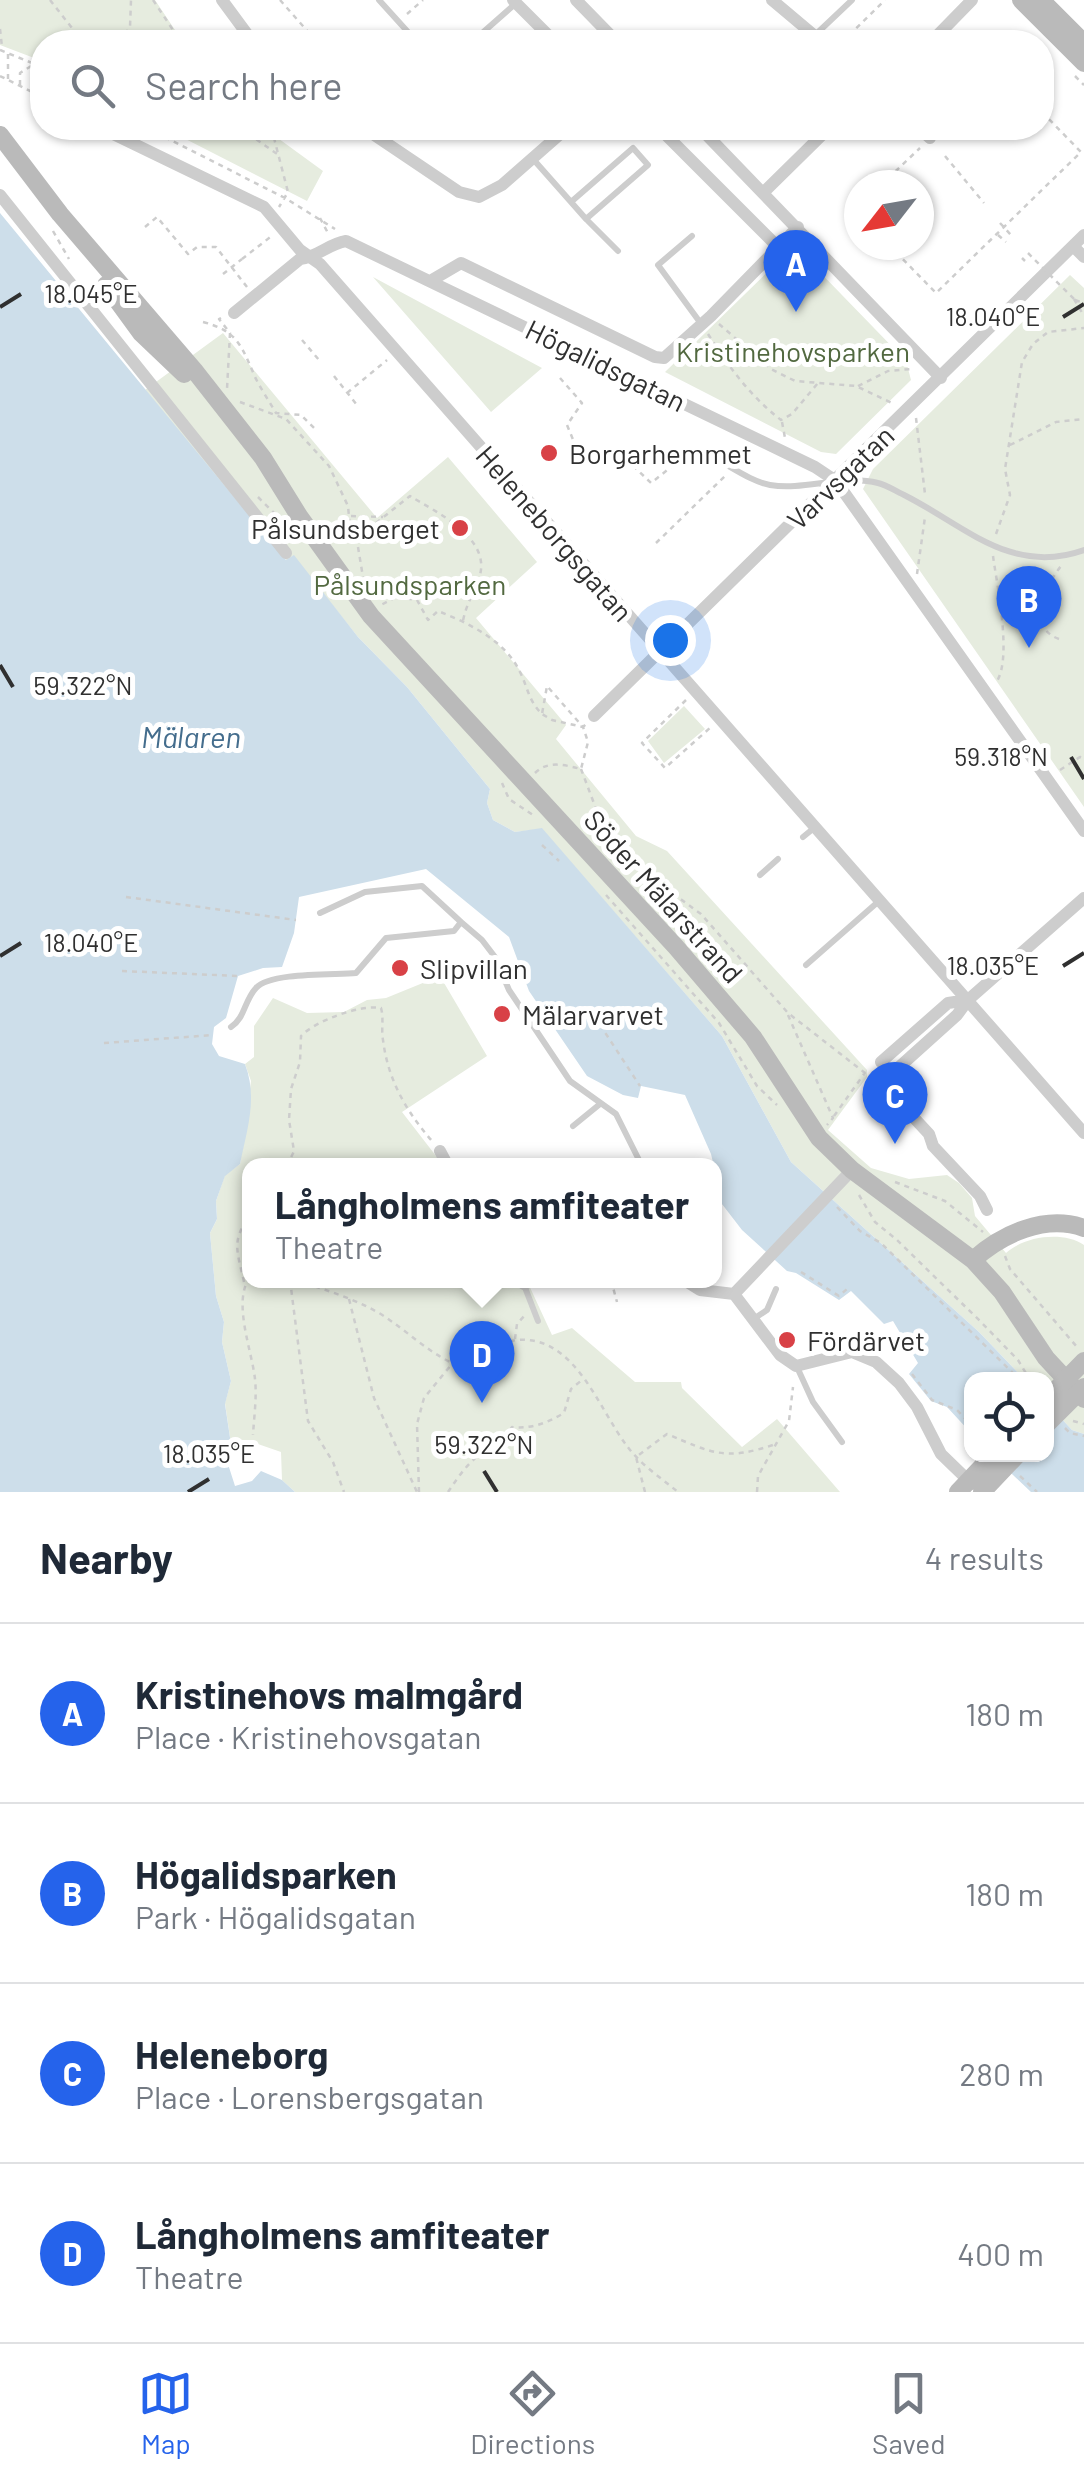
<!DOCTYPE html>
<meta charset="utf-8">
<style>
:root{--surface:#fff;--page:#f6f6f7;--text:#1f2937;--muted:#747a83;--line:#e0e1e3;--accent:#2563eb}
body{margin:0;font-family:Barlow,sans-serif;background:var(--page);color:var(--text)}
.controls{position:absolute;right:30px;bottom:30px;display:grid;overflow:hidden;border-radius:20px;box-shadow:0 2px 8px #0004}
.controls button{width:90px;height:90px;display:grid;place-items:center;padding:0;border:0;border-bottom:2px solid var(--line);background:var(--surface);color:var(--text);font:50px sans-serif}
.compass{position:absolute;left:844px;top:170px;width:90px;height:90px;border-radius:50%;background:var(--surface);box-shadow:0 2px 8px #0004;rotate:239deg}
.you{position:absolute;left:670px;top:640px;width:35px;height:35px;margin:-25px;border:8px solid #fff;border-radius:50%;background:#1a73e8;box-shadow:0 0 0 15px #1a73e833}
.badge{display:grid;place-items:center;width:65px;height:65px;border-radius:50%;background:var(--accent);color:#fff;font-size:32px;font-weight:700}
.pin{position:absolute;translate:-50% -82px;filter:drop-shadow(0 2px 5px #0008)}
.pin::after{content:'';position:absolute;top:52px;width:35px;height:30px;background:inherit;clip-path:polygon(0 0,100% 0,50% 100%)}
.popup{position:absolute;left:242px;top:1158px;width:480px;height:130px;box-sizing:border-box;display:grid;place-content:center;border-radius:20px;background:var(--surface);filter:drop-shadow(0 2px 8px #0005);font-size:32px;white-space:nowrap;color:var(--muted)}
.popup b{font-size:38px;color:var(--text)}
.popup::after{content:'';position:absolute;left:50%;top:100%;margin-left:-20px;border:20px solid transparent;border-top-color:var(--surface)}
.list{margin:0;padding:0;list-style:none}
h2{display:flex;justify-content:space-between;align-items:center;height:130px;margin:0;padding:0 40px;font-size:42px}
h2 small{font-size:32px;font-weight:400;color:var(--muted)}
.list li{display:grid;grid-template-columns:65px 1fr auto;gap:30px;align-items:center;box-sizing:border-box;height:180px;padding:0 40px;border-top:2px solid var(--line)}
.list b{display:block;font-size:38px;white-space:nowrap}
.list p{margin:0;font-size:32px;white-space:nowrap;color:var(--muted)}
.list em{font-size:32px;font-style:normal;color:var(--muted)}
.icon{flex:none;width:55px;height:55px;fill:none;stroke:currentColor;stroke-width:2;stroke-linecap:round;stroke-linejoin:round}
.map{position:relative;flex:none;width:1084px;height:1492px;overflow:hidden}
.search{position:absolute;background:var(--surface);box-shadow:0 2px 8px #0004;left:30px;right:30px;top:30px;height:110px;display:flex;align-items:center;gap:25px;box-sizing:border-box;padding:0 35px;border-radius:40px;color:var(--muted);font-size:38px}
.sheet{height:850px;background:var(--surface)}
nav{display:flex;justify-content:space-around;align-items:center;box-sizing:border-box;height:140px;border-top:2px solid var(--line);background:var(--surface);font-size:28px;color:var(--muted)}
nav a{display:grid;justify-items:center;gap:5px}
nav .on{color:var(--accent)}
.map>svg:first-child{display:block}
.green{fill:#e6ecdf}
.water{fill:#cddeea}
.lines{fill:none;stroke-linecap:round;stroke-linejoin:round}
.path{stroke:#cdcdcd;stroke-width:2.5;stroke-dasharray:5 5;stroke-linecap:butt}
.lane{stroke:#cdcdcd;stroke-width:6}
.street{stroke:#cdcdcd;stroke-width:12}
.secondary{stroke:#bababa;stroke-width:18}
.path-bridge{stroke:#cdcdcd;stroke-width:2.5;stroke-dasharray:5 5;stroke-linecap:butt}
.secondary-bridge{stroke:#bababa;stroke-width:18}
.ticks{fill:none;stroke:#303030;stroke-width:4}
.poi-dot{fill:#d84146;stroke:#fff;stroke-width:4}
.labels{text-anchor:middle;dominant-baseline:central;stroke-width:10;stroke-linejoin:round;paint-order:stroke}
.park-label{font-size:28px;fill:#526940;stroke:#fff}
.street-label{font-size:28px;fill:#303030;stroke:#fff}
.poi-label{font-size:28px;fill:#303030;stroke:#fff;text-anchor:start}
.water-label{font-size:30px;font-style:italic;fill:#446d8d;stroke:#fff}
.ticks-label{font-size:25px;text-anchor:middle;fill:#303030;stroke:#fff;stroke-width:10;stroke-linejoin:round;paint-order:stroke}
</style>
<div class="map">
<svg width="1084" height="1492" viewBox="0 0 1084 1492">
<rect width="100%" height="100%" fill="#fff"/>
<path class="green" d="M0,0H155L183,42H42V61L0,45Z
M164,128H264L323,171L307,201Z
M790,250L809,261L906,361L911,380L836,454L821,452L665,372Z
M1070,275L1084,288V807L863,489L873,469Z
M373,277L542,368L491,412Z
M223,333L377,518L448,457L537,562L476,618L566,725L556,739L636,836L667,851L867,1070V1077L828,1130L871,1168L909,1179L947,1175L959,1183L972,1198L975,1216L1006,1253C1025,1236 1063,1231 1084,1245V1434L1072,1430L1047,1403L1046,1380L1024,1379L979,1332L791,1162L722,1036L542,829L515,832L493,820L487,803L490,789L407,687L358,637L293,556L287,561L145,390Z
M684,706L705,729L664,763L648,741Z
M440,976L487,1056L402,1112L443,1165L250,1166V1280L527,1281L552,1335L572,1328L635,1382H681L682,1388L742,1447L777,1419L840,1492H295L282,1480L281,1452L255,1443L232,1451L225,1403L231,1381L222,1342L224,1322L216,1296L210,1233L217,1219L216,1201L225,1175L240,1164L251,1081L245,1064L254,1057V1026L273,998L307,1013L344,1012L367,1000L386,998Z"/>
<path class="water" d="M0,213L286,560L294,555L358,637L407,687L490,789L487,803L493,820L515,832L542,828L722,1036L791,1162L979,1332L1024,1379L972,1380L971,1433L947,1407L931,1401L909,1374L918,1363L893,1321L884,1324L851,1291L839,1300L796,1273L787,1271L742,1230L715,1195L719,1187L711,1154L685,1095L641,1086L638,1098L623,1095L587,1076L529,991L509,937L426,869L299,897L294,933L282,967L263,968L238,976L226,1018L214,1027L212,1044L219,1056L245,1064C258,1098 247,1129 240,1164L225,1176L216,1201L217,1219L210,1233L216,1296L224,1322L222,1342L231,1381L225,1404L232,1451L227,1461L235,1486L252,1481L261,1471L282,1480L295,1492H0Z
M1047,1403L1072,1430L1084,1434V1492H1031L992,1455L1046,1454Z"/>
<g class="lines">
<path class="path" d="M50,0L83,42
M153,0L181,42
M280,0L310,34L331,42
M407,14L423,0
M0,29L2,47
M119,42L130,27L131,0
M842,42L885,0
M0,50L42,67
M0,76L42,97
M1075,76L1084,85
M8,79V53
M20,85V73L36,63
M147,128L285,198L335,229
M240,128L280,156
M277,128L274,138L288,192L279,207
M945,156L984,203
M881,185L920,148
M859,207L855,211L859,215
M320,218L329,235
M1000,223L1011,235
M145,227L157,217L188,254L197,247H216L247,287
M53,231L69,259
M998,235L1006,242
M889,245L936,293L1081,152L1042,112
M1022,258L1025,261
M242,259L273,235
M1074,299L1084,316
M1075,300L1084,303
M221,318L219,319L230,333L227,389
M203,322C238,331 242,347 255,377C261,389 269,401 276,413L301,415L314,428
M719,324L771,369L795,381L856,386L892,403
M708,334C729,367 750,396 781,420L792,414L818,383
M302,340L319,360
M334,376L357,405
M560,378L582,403L567,425L579,454H621L651,483L690,452L703,455
M858,386L888,371L911,369
M347,393L387,360
M240,402L286,419L329,466L348,506L350,528L357,541L363,577L373,587L396,597L381,605
M916,418L925,494
M782,422L785,438
M1010,445L1056,422L1084,419
M258,497L284,523
M351,516L383,517
M376,523L410,496C436,512 490,537 480,575C475,591 466,604 463,621
M996,534L1010,495L1005,469L1022,362L1033,344L1048,332L1084,328
M656,543L725,476
M993,556C997,585 1012,657 997,681
M917,574L925,517
M397,597L417,600L428,620L438,611C468,623 505,640 520,672C528,688 528,700 542,714L547,686L583,727L586,724
M1059,639C1025,627 1046,585 1061,566
M686,700L642,743L665,768L711,727
M581,769L598,814L620,855L701,914L788,1013L865,1073L874,1074
M1060,770L1080,757L1084,758
M535,773C548,760 565,765 581,769L588,742L583,727L552,720L542,714
M502,783L509,799L533,815
M542,845L559,861
M606,895L719,1023L757,1086L777,1105
M126,897L296,920
M122,971L238,976
M589,1008L640,1086
M788,1015L833,1118L827,1125
M104,1043L213,1035
M834,1116L864,1074
M287,1166L294,1151L289,1120L291,1089L300,1062L301,1036C315,1021 361,1004 381,1008C384,1018 381,1028 383,1040C388,1080 406,1111 432,1141
M895,1182L945,1201L983,1232
M859,1195L875,1222L897,1240L980,1321L1018,1360L1030,1380
M837,1207L860,1231L881,1243L1020,1380
M1005,1256L1010,1269L1077,1347
M801,1272L839,1296L847,1289
M250,1277C232,1301 252,1351 255,1379C257,1397 254,1417 253,1435
M290,1280L308,1421L333,1462L344,1492
M296,1280C325,1290 353,1298 379,1313C405,1329 425,1350 452,1363C473,1357 496,1343 517,1340C575,1335 598,1408 627,1446C640,1464 661,1478 678,1492
M611,1280L617,1302
M244,1282C238,1253 230,1241 250,1216
M349,1299L374,1398L417,1492
M515,1339L517,1324L525,1315
M912,1374L932,1400L957,1410L972,1426
M1073,1421L1084,1424
M1065,1428L1070,1433L1084,1436
M1020,1476L1037,1492
M419,1492L417,1424L424,1398L451,1365
M448,1492C461,1473 475,1451 499,1446L512,1427C532,1429 547,1423 564,1413L571,1389L582,1380
M645,1492L636,1457L667,1434C712,1453 725,1461 773,1445
M757,1492L758,1476L789,1421L793,1387"/>
<path class="lane" d="M379,0L417,42
M814,36L852,0
M472,42L515,4
M533,159L586,219L648,165L633,148L571,202
M586,219L618,251
M692,236L658,265L702,325
M714,458C730,466 752,482 770,485C805,491 842,474 878,483C887,485 897,492 906,496C965,526 1012,576 1084,550
M803,837L814,828
M760,875L778,859
M320,913L365,892L422,886L461,922
M806,965L879,901
M231,1027C245,1018 244,1001 256,988C270,972 334,975 356,973L386,938L454,931L461,922L482,940L495,957L509,990L570,1081L616,1114L642,1166
M573,1126L600,1104
M524,1285L538,1321
M752,1320L767,1310L776,1289
M797,1367L813,1402L842,1442"/>
<path class="street" d="M222,0L253,42
M513,0L555,42
M576,0L617,42
M772,0L822,42
M931,42L972,0
M101,128L264,207L300,250L320,264L1084,1133
M364,128L459,192L479,197L502,185L567,128
M659,128L778,247
M700,128L941,378
M919,128L930,138
M764,192L829,128
M0,195L286,553
M1073,246L1084,257
M432,280L461,263L655,357L664,358L711,316L798,227
M234,313L300,259C318,257 328,244 346,241L815,467L836,481L1084,831
M594,716L1084,235
M881,1062L948,1003L968,1000
M440,1151L448,1166
M987,1210L980,1196L933,1146L929,1134L889,1091L887,1078L957,1015L968,1000L1084,898
M518,1280L524,1284L533,1280
M684,1280L700,1290L734,1294L852,1170
M734,1294L780,1355L796,1366L852,1352L876,1362L899,1383L917,1407L941,1454L972,1484"/>
<path class="secondary" d="M1021,0L1084,63
M1041,0L1084,43
M0,135L60,214L194,370L263,458L299,516L371,616L676,947L753,1037L819,1138L852,1170L973,1260L1002,1292L1046,1358L1084,1399
M106,285L141,333L184,374
M973,1260C1002,1234 1045,1214 1084,1228"/>
<path class="path-bridge" d="M1028,253L1074,299
M223,274L242,259"/>
<path class="secondary-bridge" d="M1046,1400L1084,1361
M1046,1425L1084,1387
M958,1492L994,1454
M982,1492L1018,1454"/>
</g>
<path class="ticks" d="M0,307L21,294M1063,317L1084,304M0,665L13,687M1071,757L1084,779M0,956L21,943M1063,966L1084,953M484,1471L497,1492M188,1492L209,1479"/>
<g class="poi-dot">
<circle cx="549" cy="453" r="10"/>
<circle cx="460" cy="528" r="10"/>
<circle cx="400" cy="968" r="10"/>
<circle cx="502" cy="1014" r="10"/>
<circle cx="787" cy="1340" r="10"/>
</g>
<g class="labels">
<g class="park-label">
<text x="793" y="351">Kristinehovsparken</text>
<text x="410" y="584">Pålsundsparken</text>
</g>
<g class="street-label">
<text transform="translate(606 365) rotate(26)">Högalidsgatan</text>
<text transform="translate(840 477) rotate(-44)">Varvsgatan</text>
<text transform="translate(555 533) rotate(49)">Heleneborgsgatan</text>
<text transform="translate(664 896) rotate(48)">Söder Mälarstrand</text>
</g>
<g class="poi-label">
<text x="569" y="453">Borgarhemmet</text>
<text x="440" y="528" text-anchor="end">Pålsundsberget</text>
<text x="420" y="968">Slipvillan</text>
<text x="522" y="1014">Mälarvarvet</text>
<text x="807" y="1340">Fördärvet</text>
</g>
<g class="water-label">
<text x="191" y="736">Mälaren</text>
</g>
</g>
<g class="ticks-label">
<text x="91" y="303">18.045°E</text>
<text x="993" y="326">18.040°E</text>
<text x="83" y="695">59.322°N</text>
<text x="1001" y="766">59.318°N</text>
<text x="91" y="952">18.040°E</text>
<text x="993" y="975">18.035°E</text>
<text x="484" y="1454">59.322°N</text>
<text x="209" y="1463">18.035°E</text>
</g>
</svg>
<div class="controls">
<button><svg class="icon" aria-label="locate" viewBox="0 0 24 24"><circle cx="12" cy="12" r="6"/><path d="M12 2v4M12 18v4M2 12h4M18 12h4"/></svg></button>
</div>
<svg class="compass" viewBox="-18 -18 36 36"><path d="M0-13l5 13h-10z" fill="#e53935"/><path d="M0 13l5-13h-10z" fill="#747a83"/></svg>
<div class="you"></div>
<div class="pin badge" style="left:796px;top:312px">A</div>
<div class="pin badge" style="left:1029px;top:648px">B</div>
<div class="pin badge" style="left:895px;top:1144px">C</div>
<div class="pin badge" style="left:482px;top:1403px">D</div>
<div class="popup"><b>Långholmens amfiteater</b>Theatre</div>
<div class="search"><svg class="icon" aria-label="search" viewBox="0 0 24 24"><circle cx="10" cy="10" r="6"/><path d="M15 15l6 6"/></svg>Search here</div>
</div>
<section class="sheet">
<h2>Nearby<small>4 results</small></h2>
<ul class="list">
<li><span class="badge">A</span><div><b>Kristinehovs malmgård</b><p>Place · Kristinehovsgatan</p></div><em>180 m</em></li>
<li><span class="badge">B</span><div><b>Högalidsparken</b><p>Park · Högalidsgatan</p></div><em>180 m</em></li>
<li><span class="badge">C</span><div><b>Heleneborg</b><p>Place · Lorensbergsgatan</p></div><em>280 m</em></li>
<li><span class="badge">D</span><div><b>Långholmens amfiteater</b><p>Theatre</p></div><em>400 m</em></li>
</ul>
</section>
<nav>
<a class="on"><svg class="icon" aria-label="map" viewBox="0 0 24 24"><path d="M3 6l6-2 6 2 6-2v14l-6 2-6-2-6 2zM9 4v14M15 6v14"/></svg>Map</a>
<a><svg class="icon" aria-label="directions" viewBox="0 0 24 24"><path d="M12 3l9 9-9 9-9-9zM9 14v-3h6M13 9l2 2-2 2"/></svg>Directions</a>
<a><svg class="icon" aria-label="saved" viewBox="0 0 24 24"><path d="M7 4h10v16l-5-4-5 4z"/></svg>Saved</a>
</nav>
